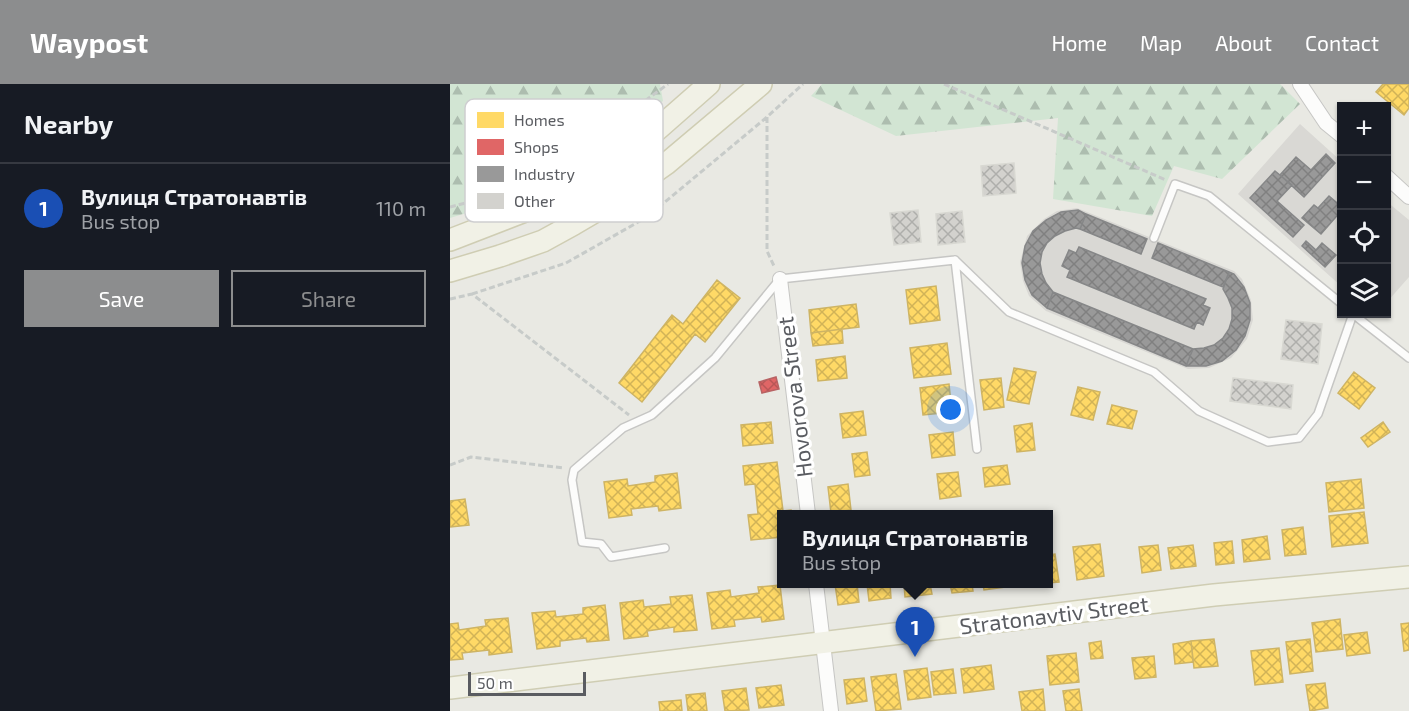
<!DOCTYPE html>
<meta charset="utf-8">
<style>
:root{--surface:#171b24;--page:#20242c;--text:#f1f3f6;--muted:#9ea1a6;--line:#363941;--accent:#8c8d8e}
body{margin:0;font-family:"Exo 2",sans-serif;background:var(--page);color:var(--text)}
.controls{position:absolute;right:18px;top:18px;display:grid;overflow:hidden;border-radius:0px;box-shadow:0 2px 4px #0004}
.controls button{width:54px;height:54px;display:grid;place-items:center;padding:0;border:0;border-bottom:2px solid var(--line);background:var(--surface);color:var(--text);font:30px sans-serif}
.scale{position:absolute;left:18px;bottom:15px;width:118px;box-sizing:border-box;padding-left:6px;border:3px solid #5a5c61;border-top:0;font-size:16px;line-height:21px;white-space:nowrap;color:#5a5c61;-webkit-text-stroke:4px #fff;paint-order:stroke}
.you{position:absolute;left:501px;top:326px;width:21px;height:21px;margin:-15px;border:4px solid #fff;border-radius:50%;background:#1a73e8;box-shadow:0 0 0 9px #1a73e833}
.badge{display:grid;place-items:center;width:39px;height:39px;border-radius:50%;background:var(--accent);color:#fff;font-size:20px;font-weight:700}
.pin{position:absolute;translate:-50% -50px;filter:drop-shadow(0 2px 3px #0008)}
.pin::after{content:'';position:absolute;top:32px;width:21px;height:18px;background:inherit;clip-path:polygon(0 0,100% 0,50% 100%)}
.popup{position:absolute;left:327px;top:426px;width:276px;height:78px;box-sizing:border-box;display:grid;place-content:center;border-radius:0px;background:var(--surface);filter:drop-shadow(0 2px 4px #0005);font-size:20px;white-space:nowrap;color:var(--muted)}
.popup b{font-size:22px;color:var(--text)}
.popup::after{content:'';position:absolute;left:50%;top:100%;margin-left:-12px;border:12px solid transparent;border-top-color:var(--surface)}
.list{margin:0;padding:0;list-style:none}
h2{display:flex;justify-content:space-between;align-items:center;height:78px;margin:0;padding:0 24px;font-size:26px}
h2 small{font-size:20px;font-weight:400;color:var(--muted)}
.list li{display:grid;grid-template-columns:39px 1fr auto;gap:18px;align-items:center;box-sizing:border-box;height:90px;padding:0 24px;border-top:2px solid var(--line)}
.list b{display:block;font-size:22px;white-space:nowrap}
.list p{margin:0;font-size:20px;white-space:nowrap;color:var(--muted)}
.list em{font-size:20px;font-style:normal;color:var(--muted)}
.actions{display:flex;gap:12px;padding:18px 24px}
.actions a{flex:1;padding:14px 0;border:2px solid var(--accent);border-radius:0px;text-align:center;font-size:21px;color:var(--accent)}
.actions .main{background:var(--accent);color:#fff}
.icon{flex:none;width:33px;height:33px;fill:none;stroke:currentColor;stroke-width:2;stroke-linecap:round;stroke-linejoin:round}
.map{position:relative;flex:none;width:959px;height:627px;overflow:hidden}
header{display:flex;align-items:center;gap:36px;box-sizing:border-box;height:84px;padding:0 30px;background:var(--accent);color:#fff}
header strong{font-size:28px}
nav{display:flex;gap:33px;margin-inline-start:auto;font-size:21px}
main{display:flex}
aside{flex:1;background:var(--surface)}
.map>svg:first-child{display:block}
.industrial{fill:#d9d8d4}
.forest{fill:url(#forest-firs)}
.homes{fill:url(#homes-cross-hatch);stroke:#ceb464;stroke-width:1.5}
.shops{fill:url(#shops-cross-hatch);stroke:#b86364;stroke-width:1.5}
.industry{fill:url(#industry-cross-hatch);stroke:#868788;stroke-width:1.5}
.building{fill:url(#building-cross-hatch);stroke:#d8d8d2;stroke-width:1.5}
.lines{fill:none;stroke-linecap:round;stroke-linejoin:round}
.lane-casing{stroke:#c6c6c4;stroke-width:10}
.street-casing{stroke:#c6c6c4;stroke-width:16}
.primary-casing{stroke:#cfcdb3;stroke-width:24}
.path{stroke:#c7cbc9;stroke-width:3;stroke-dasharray:6 3;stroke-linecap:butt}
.lane{stroke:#fcfcfb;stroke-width:7}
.street{stroke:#fcfcfb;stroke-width:14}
.primary{stroke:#f1f1e6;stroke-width:21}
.labels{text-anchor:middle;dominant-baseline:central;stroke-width:6;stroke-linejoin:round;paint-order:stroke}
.street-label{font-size:22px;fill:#5a5c61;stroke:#fff}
.key{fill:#fff;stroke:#ceced0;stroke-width:1.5}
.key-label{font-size:16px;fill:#5a5c61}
</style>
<header>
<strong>Waypost</strong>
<nav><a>Home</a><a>Map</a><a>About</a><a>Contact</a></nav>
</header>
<main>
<aside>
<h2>Nearby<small></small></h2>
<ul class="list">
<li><span class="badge" style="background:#1a4fb4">1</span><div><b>Вулиця Стратонавтів</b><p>Bus stop</p></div><em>110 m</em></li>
</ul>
<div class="actions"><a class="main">Save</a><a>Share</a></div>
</aside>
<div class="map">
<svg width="959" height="627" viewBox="0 0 959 627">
<defs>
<pattern id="forest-firs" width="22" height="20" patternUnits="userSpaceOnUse" patternTransform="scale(1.5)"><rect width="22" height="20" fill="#d2e5d3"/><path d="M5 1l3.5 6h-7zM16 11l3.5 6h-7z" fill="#adbdaf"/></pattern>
<pattern id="homes-cross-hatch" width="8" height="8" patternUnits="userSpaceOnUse" patternTransform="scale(1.5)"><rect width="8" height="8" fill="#ffd966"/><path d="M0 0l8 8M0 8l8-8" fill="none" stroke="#d1b357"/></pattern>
<pattern id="shops-cross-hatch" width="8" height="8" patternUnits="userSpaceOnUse" patternTransform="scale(1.5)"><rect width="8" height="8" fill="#e06666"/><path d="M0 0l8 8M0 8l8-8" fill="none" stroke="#b95757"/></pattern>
<pattern id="industry-cross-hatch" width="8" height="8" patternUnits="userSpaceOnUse" patternTransform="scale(1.5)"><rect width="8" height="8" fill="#999"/><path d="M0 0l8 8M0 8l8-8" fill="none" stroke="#808080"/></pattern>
<pattern id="building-cross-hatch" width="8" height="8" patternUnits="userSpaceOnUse" patternTransform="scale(1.5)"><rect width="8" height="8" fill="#d3d2ce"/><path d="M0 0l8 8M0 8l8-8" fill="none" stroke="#aeaeab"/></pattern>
</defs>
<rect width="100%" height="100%" fill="#e9e9e3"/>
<path class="industrial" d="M850,40L891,77V202L788,110Z
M936,117L959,136V193L937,218Z
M627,124L784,187L792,195L801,216L803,236L797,255L781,274L759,284L738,285L596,227L579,212L573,197L570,178L577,152L594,135L607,127Z"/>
<path class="forest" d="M0,0H210L213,17L125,83L43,121L0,134Z
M372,0H830L850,20L772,95L724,82L702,132L603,115L608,34L446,52L361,12Z"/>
<path class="homes" d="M933,0H959V24L954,31L926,8Z
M267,196L290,214L255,258L245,250L192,318L169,299L222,231L233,240Z
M486,202L490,236L460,240L456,206Z
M406,220L409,243L361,249L359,226Z
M392,245L393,259L363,262L361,249Z
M497,259L501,290L464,294L460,264Z
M395,272L397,294L368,297L366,276Z
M564,284L586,288L579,320L557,316Z
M904,288L925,304L909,325L888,309Z
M551,294L554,323L534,326L530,296Z
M499,300L502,328L473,331L470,304Z
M628,303L650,308L643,336L621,331Z
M662,321L687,327L682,345L657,340Z
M413,327L416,351L393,354L390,330Z
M321,338L323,359L293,362L291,341Z
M933,338L940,348L918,363L911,354Z
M582,339L585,366L567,368L564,342Z
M503,348L505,371L482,374L479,351Z
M417,368L420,391L405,393L402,370Z
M327,378L333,427L341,426V430H332V453L301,456L298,431L308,430L305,400L295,401L293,382Z
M557,381L560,400L535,403L533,384Z
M508,388L511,412L490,415L487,390Z
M227,389L231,424L209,427L208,422L181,425L182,431L159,434L154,398L177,395L178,402L205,398V392Z
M911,395L914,424L879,428L876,399Z
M398,400L401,426L381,429L378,403Z
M15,415L19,441L0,443V417Z
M914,428L918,459L882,463L879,432Z
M853,443L856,470L835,472L832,446Z
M817,452L820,475L794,478L792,456Z
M782,457L784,479L766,481L764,459Z
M650,460L654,492L627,496L623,463Z
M708,461L711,486L692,489L689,463Z
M743,461L746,482L721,485L718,464Z
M605,470L609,498L598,499V471Z
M385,500H407L409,518L388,521Z
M417,500H440L441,514L419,517Z
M454,500H480L482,510L455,513Z
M500,500H522L523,507L502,509Z
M533,500H555V503L534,506Z
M330,501L334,535L312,538L311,533L284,536L285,542L262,545L257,509L280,506L281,513L309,509L308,503Z
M242,511L247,546L224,548V543L197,547L198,552L174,555L170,519L193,516L194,523L221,520L220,513Z
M155,521L159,556L137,558L136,554L110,557V562L87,565L82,529L105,527L106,533L133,530V524Z
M58,534L62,568L39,571V566L12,569L13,575L0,576V540L8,539L9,546L36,542L35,536Z
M890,535L893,565L866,568L862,539Z
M959,539V566L954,567L951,540Z
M917,548L920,569L897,572L894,551Z
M764,555L768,582L744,584L741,557Z
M860,555L863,587L840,590L836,558Z
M651,557L653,574L641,575L639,559Z
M741,557L743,578L725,580L723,560Z
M829,564L833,598L805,601L801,567Z
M626,569L629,598L600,601L597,572Z
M704,572L706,593L685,595L682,574Z
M541,581L544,605L514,609L511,585Z
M477,584L481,613L458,616L454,587Z
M503,585L506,609L484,611L481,588Z
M446,590L451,625L426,627L421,593Z
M414,594L417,617L397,620L394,596Z
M875,599L878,624L860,627L856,601Z
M331,601L334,621L309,624L306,604Z
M296,604L299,626L275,627L272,607Z
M593,605L595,627H572L569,608Z
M629,605L632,627H616L613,607Z
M255,609L257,627H238L236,611Z
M231,616L232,627H210L209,618Z"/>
<path class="shops" d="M326,293L329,305L312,309L309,298Z"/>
<path class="industry" d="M876,70L885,79L854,113L830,91L846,73L861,86Z
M825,87L842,101L827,117L854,141L843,153L800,114Z
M879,112L892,123V126L871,150L852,134L864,121L868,124Z
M628,126L636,130L630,145L626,144L615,147L605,152L597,159L592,168L590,179L592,190L596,199L603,208L597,224L582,211L575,196L572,179L575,162L583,147L596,136L611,128Z
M636,130L697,155L691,170L630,145Z
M856,157L866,166L872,159L886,171L875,183L852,162Z
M708,159L779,188L773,203L702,174Z
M629,163L756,215L753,221L760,224L753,241L747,238L744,245L617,193L620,186L612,182L619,166L626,169Z
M779,188L784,190L794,203L800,219V236L795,252L786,266L772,277L756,282H736L743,265L754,264L764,261L773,254L779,245L782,235V224L778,214L773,205Z
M603,208L743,265L736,282L597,224Z"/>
<path class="building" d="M564,79L566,109L533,112L531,82Z
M468,126L471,158L444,161L440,129Z
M512,127L515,158L488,161L486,130Z
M836,236L872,240L868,280L831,275Z
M783,294L843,301L841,325L780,317Z"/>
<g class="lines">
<g class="lane-casing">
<path id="lane" d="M704,154L725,100L759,112L892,220
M505,176L559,228L704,288L749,327L818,358L849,354L868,330L903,230
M505,176L527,365
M903,230L959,274
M215,464L161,473L151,460L132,458L122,396L124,386L173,344L202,331L265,274L330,195L505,176"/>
</g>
<g class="street-casing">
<path id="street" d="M850,0L876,39L892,52
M936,92L959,113
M330,195L358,430
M366,500L381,627"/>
</g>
<g class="primary-casing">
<path id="primary" d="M0,156L119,110L201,51L259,0
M0,187L50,172L93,157L124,140L165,116L216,80L311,0
M0,604L764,511L959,493"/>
</g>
<path class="path" d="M494,0L716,96
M317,33V167L324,182
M0,123L43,112L102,85L218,0
M22,210L116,179L197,133L317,33L353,0
M0,215L22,210L179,331
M0,381L21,373L114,384"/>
<use href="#lane" class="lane"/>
<use href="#street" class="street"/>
<use href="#primary" class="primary"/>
</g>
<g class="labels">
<g class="street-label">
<text transform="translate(344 313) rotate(-97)">Hovorova Street</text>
<text transform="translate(604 530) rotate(-7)">Stratonavtiv Street</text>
</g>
</g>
<rect x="15" y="15" width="198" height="123" rx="9" class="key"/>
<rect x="27" y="28" width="27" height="16" fill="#ffd966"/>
<rect x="27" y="55" width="27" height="16" fill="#e06666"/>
<rect x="27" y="82" width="27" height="16" fill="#999"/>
<rect x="27" y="109" width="27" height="16" fill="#d3d2ce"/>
<g class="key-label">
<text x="64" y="42">Homes</text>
<text x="64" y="69">Shops</text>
<text x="64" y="96">Industry</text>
<text x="64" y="123">Other</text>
</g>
</svg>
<div class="controls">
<button>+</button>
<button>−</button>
<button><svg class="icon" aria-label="locate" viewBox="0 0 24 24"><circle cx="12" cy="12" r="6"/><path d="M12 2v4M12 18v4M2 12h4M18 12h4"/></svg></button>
<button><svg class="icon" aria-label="layers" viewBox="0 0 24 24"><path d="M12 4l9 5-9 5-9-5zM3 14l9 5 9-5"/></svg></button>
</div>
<div class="scale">50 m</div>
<div class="you"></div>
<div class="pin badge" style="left:465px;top:573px;background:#1a4fb4">1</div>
<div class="popup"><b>Вулиця Стратонавтів</b>Bus stop</div>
</div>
</main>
